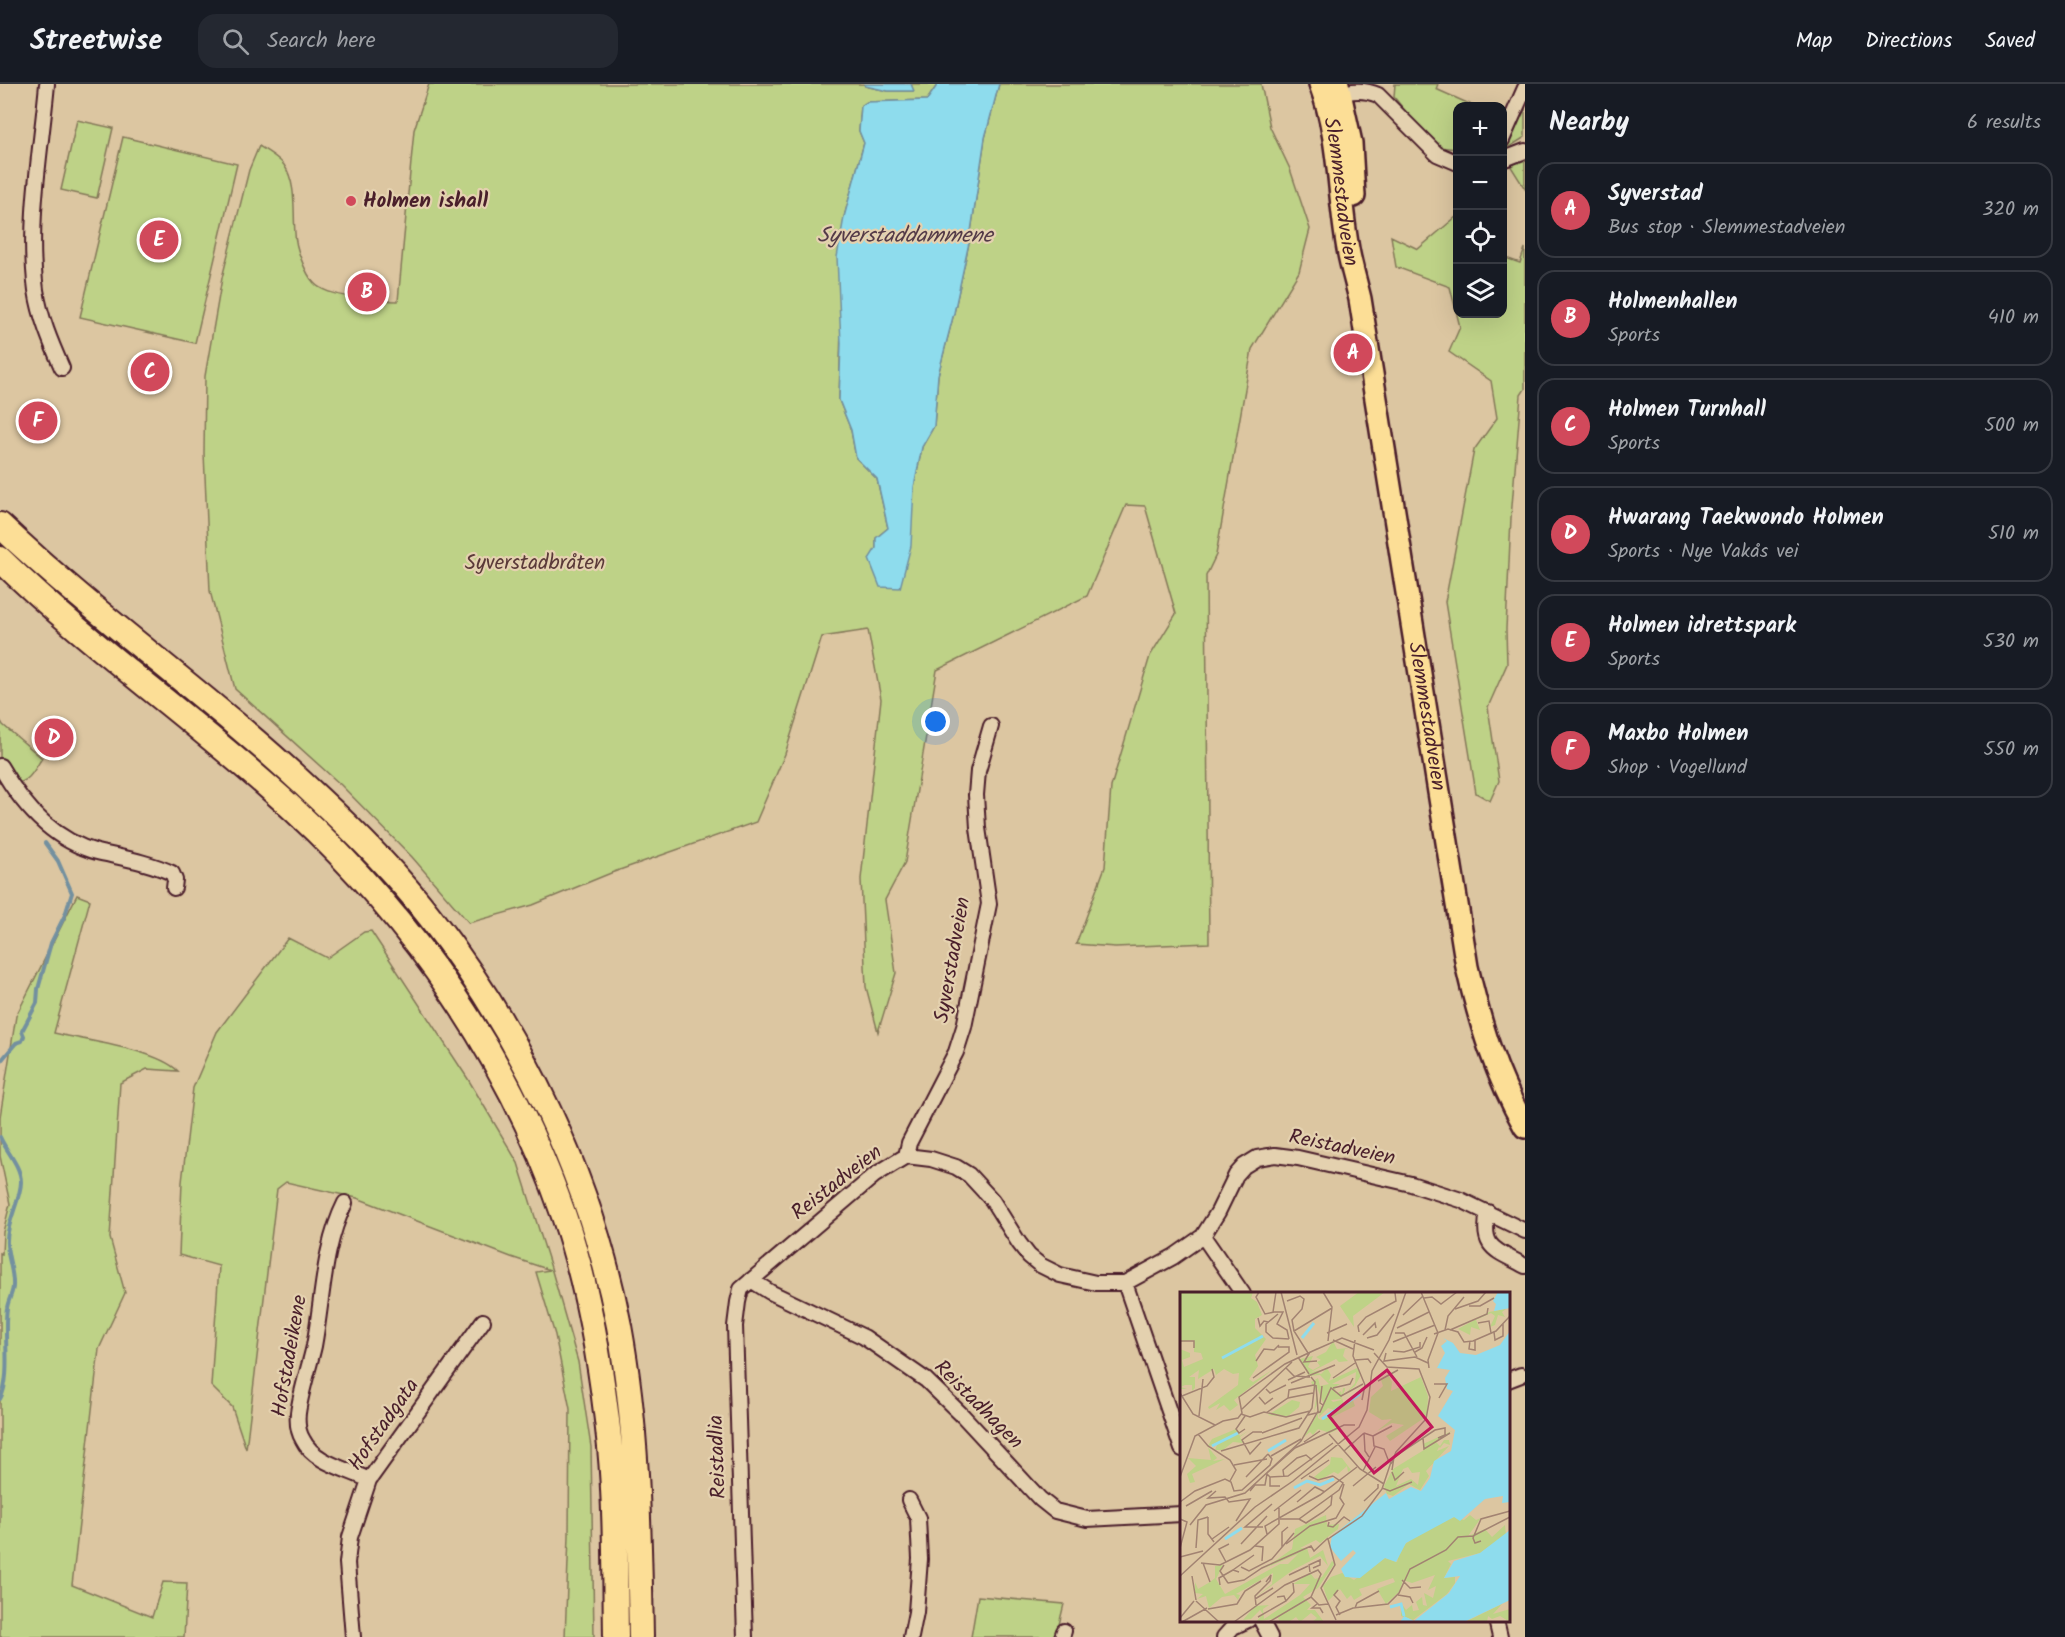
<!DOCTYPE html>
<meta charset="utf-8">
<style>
:root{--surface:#171b24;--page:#242831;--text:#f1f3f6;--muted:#9ea1a6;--line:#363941;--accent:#d1495b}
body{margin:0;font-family:Kalam,sans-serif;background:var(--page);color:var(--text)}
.controls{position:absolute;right:18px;top:18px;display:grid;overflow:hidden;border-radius:12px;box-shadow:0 6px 24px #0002}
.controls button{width:54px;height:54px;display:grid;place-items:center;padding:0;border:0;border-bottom:2px solid var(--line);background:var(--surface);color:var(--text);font:30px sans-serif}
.you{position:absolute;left:936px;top:638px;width:21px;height:21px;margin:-15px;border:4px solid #fff;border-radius:50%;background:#1a73e8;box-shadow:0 0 0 9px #1a73e833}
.badge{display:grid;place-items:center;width:39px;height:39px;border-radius:50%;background:var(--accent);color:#fff;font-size:20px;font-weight:700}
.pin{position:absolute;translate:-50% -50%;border:3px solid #fff;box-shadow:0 2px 6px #0006}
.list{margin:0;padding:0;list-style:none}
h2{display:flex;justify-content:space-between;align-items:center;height:78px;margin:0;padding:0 24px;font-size:26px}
h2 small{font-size:20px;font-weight:400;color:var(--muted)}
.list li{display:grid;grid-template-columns:39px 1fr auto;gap:18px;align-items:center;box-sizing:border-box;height:96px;margin:0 12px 12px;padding:0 12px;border:2px solid var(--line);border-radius:18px}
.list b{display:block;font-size:22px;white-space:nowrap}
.list p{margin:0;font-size:20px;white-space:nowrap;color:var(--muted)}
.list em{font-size:20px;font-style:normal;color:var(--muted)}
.icon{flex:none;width:33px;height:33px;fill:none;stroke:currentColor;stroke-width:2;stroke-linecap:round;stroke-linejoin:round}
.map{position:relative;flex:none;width:1525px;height:1553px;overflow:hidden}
header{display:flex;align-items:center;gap:36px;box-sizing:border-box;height:84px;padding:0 30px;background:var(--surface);border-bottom:2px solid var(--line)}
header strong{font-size:28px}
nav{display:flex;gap:33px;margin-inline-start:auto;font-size:21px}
.search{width:420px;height:54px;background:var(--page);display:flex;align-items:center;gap:15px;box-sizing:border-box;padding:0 21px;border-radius:18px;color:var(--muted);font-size:22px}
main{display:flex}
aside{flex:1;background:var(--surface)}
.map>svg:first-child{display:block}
.green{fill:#bed287;stroke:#847859;stroke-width:1.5}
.water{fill:#8edced;stroke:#73909f;stroke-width:1.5}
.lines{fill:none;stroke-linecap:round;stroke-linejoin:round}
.stream{stroke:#73909f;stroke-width:4}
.minor-casing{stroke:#4a1f2b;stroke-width:18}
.primary-casing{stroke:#4a1f2b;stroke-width:26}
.motorway-casing{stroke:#4a1f2b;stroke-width:28}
.minor{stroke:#e4d1af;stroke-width:14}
.primary{stroke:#fcde96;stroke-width:21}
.motorway{stroke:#fcde96;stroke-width:24}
.poi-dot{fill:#d1495b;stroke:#e4d1af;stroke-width:2}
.labels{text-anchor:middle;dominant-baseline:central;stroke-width:4.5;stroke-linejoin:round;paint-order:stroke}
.street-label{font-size:21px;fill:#4a1f2b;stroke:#e4d1af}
.poi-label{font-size:21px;font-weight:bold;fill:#4a1f2b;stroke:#e4d1af;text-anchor:start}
.park-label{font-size:21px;fill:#5b3a39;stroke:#e4d1af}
.water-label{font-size:22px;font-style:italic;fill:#543b48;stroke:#e4d1af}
.inset-river{fill:none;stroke:#8edced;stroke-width:3}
.inset-road{fill:none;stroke:#a28372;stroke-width:1.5}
.view{fill:#c2185b;fill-opacity:0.15;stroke:#c2185b;stroke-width:3}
.inset-edge{fill:none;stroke:#4a1f2b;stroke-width:3}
</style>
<header>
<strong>Streetwise</strong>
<div class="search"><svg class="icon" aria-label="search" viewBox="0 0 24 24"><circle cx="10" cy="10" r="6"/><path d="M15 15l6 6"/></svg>Search here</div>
<nav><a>Map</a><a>Directions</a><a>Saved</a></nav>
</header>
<main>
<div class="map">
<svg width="1525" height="1553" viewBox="0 0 1525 1553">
<rect width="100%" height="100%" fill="#dcc6a1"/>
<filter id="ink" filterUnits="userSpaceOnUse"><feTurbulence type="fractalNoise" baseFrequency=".0167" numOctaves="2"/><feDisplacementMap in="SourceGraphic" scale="12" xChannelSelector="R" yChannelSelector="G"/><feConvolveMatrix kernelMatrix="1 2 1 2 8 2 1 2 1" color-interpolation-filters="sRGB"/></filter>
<g filter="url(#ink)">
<path class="green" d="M429,0H864L865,2L888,7H913L911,0H938L927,16L867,18L861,22L859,47L864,59L844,133L839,316L851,346L856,374L877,395L888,444L876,454V464L914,403L922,363L934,342L938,291L954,229L970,154L985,54L999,0H1261L1270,43L1290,85L1310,145L1299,188L1252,265L1216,471L1206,492L1209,859L1115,863L1076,860L1105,783L1111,703L1150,572L1176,530L1145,422L1126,421L1087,512L937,586L905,778L885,816L896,889L878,948L866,903L861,795L881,615L868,546L822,553L785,670L756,738L611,789L533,821L469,839L412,773L341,701L235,605L210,507L204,369L205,292L222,194L249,86L259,62C267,67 279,74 284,81C297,100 293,128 295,149C295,162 305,189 314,199C327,214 379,217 398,217L414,46Z
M1395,0H1438L1436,5L1474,22H1458L1457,65L1439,63L1413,37L1394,13Z
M1525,14V53L1503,67V59Z
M77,36L113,44L97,114L61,106Z
M123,53L237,80L195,259L80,233Z
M1525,71V105L1510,81Z
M1457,132L1458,230H1502L1503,173L1520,179L1525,164V305L1521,311L1511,434L1506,545L1507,580L1488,623L1499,697L1490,717L1476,709L1445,518L1474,366L1497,334L1491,297L1449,268L1460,243L1450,203L1396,183L1391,152L1418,165Z
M0,636L3,641L42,674C35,685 29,699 15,699L0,674Z
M77,811L90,816L54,949C86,957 156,965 178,987L147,985L120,999L110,1154L125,1209L99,1265L72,1501L152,1533L163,1498L187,1499L184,1553H0V1169L2,1170L3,1148L10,1120L0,1072V1033L16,932Z
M371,847L468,995L518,1079L552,1187L578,1278L591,1363L594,1553H565L569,1452L570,1325L555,1251L536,1188L550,1186L511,1173L357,1114L286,1098L277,1105L246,1365L232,1323L211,1302L219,1182L179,1171L182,1098L193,1004L217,948L288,854L327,874L364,848Z
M978,1512L1064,1520L1056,1553H971Z"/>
<path class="water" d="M864,0H911L914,7H888L865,2Z
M938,0H999L985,54L970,154L954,229L938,291L934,342L922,363L914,403L911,462L900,504L880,503L869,475L876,464V454L888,444L877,395L856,374L851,346L839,316L841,259L837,173L844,133L864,59L859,47L861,22L867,18L927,16Z"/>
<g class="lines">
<path class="stream" d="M0,978L16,959L22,957L24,952L22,947L37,919L38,905L51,859L65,831L72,809L58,777L45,759
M0,1053C6,1067 21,1082 21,1098C21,1114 7,1138 7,1156C6,1171 14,1186 13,1202C13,1209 8,1216 7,1224C3,1249 12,1294 0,1315"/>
<g class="minor-casing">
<path id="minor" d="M47,0C41,67 27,138 36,206C40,233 51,259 62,284
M1335,12C1349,6 1364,5 1378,11L1437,70L1458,79
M1502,56L1525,4
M1502,76L1525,67
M0,682C22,721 52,756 97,768C123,774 148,778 172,789L175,796L174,804
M906,1072L909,1059L956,968L964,943L989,820L978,744L976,711L978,687L991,642
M345,1119C323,1163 323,1214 314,1262C309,1284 301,1307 298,1329C297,1338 298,1348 303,1356C314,1379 348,1385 369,1396
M1488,1128C1480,1166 1497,1166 1525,1182
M1203,1152L1243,1210
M751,1196L770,1208L864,1253L926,1296L963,1332L1040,1415L1055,1427L1087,1435L1182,1430
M1125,1199L1182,1365
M1508,1296L1521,1291
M909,1416L918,1434L920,1475L916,1528L911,1553
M1261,1536L1270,1553
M1496,1536L1500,1553
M353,1553L347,1479L350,1453L369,1396L483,1237
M745,1553L735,1242L738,1218L741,1205L875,1091L906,1072L931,1075L956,1083L969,1091L992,1116L1019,1159L1029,1172L1040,1181L1060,1191L1096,1199H1125L1173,1173L1203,1152L1218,1128L1236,1091L1244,1082L1257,1074L1275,1071L1298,1074L1411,1100L1461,1116L1525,1147
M1062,1553L1064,1547
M1224,1553L1233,1543L1248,1536"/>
</g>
<g class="primary-casing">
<g id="primary">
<path id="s1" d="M1320,0C1340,53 1338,110 1348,165C1351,182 1356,198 1360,215L1467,883C1481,943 1495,989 1525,1043"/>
<path d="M1338,0L1351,59L1354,112"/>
</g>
</g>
<g class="motorway-casing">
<path id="motorway" d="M0,441C100,536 214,615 314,710C355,748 396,789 430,833C522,952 591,1094 619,1242C638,1345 639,1449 641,1553
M0,475C92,565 200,639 294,726C415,838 510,975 564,1132C589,1205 602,1286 610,1363C616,1426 615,1490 616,1553"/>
</g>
<use href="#minor" class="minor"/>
<use href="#primary" class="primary"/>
<use href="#motorway" class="motorway"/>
</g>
</g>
<circle class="poi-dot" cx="351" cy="117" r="6"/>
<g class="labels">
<g class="street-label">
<text stroke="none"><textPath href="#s1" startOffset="110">Slemmestadveien</textPath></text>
<text stroke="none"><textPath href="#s1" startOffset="642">Slemmestadveien</textPath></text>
<text transform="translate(953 876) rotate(-80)">Syverstadveien</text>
<text transform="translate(1342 1064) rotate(12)">Reistadveien</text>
<text transform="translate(837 1099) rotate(-38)">Reistadveien</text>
<text transform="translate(290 1272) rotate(-80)">Hofstadeikene</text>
<text transform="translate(978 1321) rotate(45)">Reistadhagen</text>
<text transform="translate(384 1341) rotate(-55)">Hofstadgata</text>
<text transform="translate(718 1373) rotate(-92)">Reistadlia</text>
</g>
<g class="poi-label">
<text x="363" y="117">Holmen ishall</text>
</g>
<g class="park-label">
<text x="535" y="479">Syverstadbråten</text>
</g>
<g class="water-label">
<text x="905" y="152">Syverstaddammene</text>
</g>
</g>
<g transform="translate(1180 1208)">
<rect width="330" height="330" fill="#dcc6a1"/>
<path d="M0,0H73L71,6L77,10L82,23L75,27V36L86,47L75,63L78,74L69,87L73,90L92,78L54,108L58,113L50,119L44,113L36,118L40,111L29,117L28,115L58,93L59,81L53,82L44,77L36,83L34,77L18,87L19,78L9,85H15V96L12,99V93H5L1,95L7,97H0V57L10,61V65L2,68L4,75L23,67L21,61L14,60V48L0,50ZM179,0H205L173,24L174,35L160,14ZM326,17L322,20L325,25L318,23L315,33L310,35L315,24L311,21L296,28L300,38L291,35L290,43L278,37L309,20ZM153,49L157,57L169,56L165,57L163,64L168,69L159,70L156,67L131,80L142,78L137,81L141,82L147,76L151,83L149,89L177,76L181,83L175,94L167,100L175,91L176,80L152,92H160L155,95L156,102L161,99L162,103L163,96H165L164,94L165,96V98L161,107L151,108L153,110L161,108L162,106L164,112L179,105L173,108L175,114L153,125L159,137L150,141L138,137L133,143L130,140L124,145L138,121V126L141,128L154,118L148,116L139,125L140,113L142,117L144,113L136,93L138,109L134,120L137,101L131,90L138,86L140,94L149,92L140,83L129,84L120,67L133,64L128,75L133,78L140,74L137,70L141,68L136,65L146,60ZM208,82L212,90L211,99L241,85L248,104L247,124L210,149L206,144L224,133L212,131L197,139L212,127L202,128L189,120L191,105L203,94L201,88ZM112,108L120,110L119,115L107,125L88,123ZM56,137L60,144L68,139L60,145L63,151L53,150L43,158H35L37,153L28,154L32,147ZM272,139L256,150L260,154L264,148H269L270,153L264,151L260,156L259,155L257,159L269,154L246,179L249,184L240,198L229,192L213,204L207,202L204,194L213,177L244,158L243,152ZM228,175L232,181L240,180L238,193L231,187L216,194L223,177ZM28,155L37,166L33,169L45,167L12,182L15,190L10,191L7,182L16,174L8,166L31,168ZM151,165L162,166L171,178L168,180L167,174L158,182L154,180L140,188L134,185L150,172ZM146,223L147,233L159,232L158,237L140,251L136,248L120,256H127L130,266L143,258L148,274L140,264L113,278L76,305L92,292L93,281L56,302L60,303L58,308L54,303L42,305L29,316L26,304L17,307L23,302L15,301V290L18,297L30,290L35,286V274L43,273L36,287L45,302L100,272H108L118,262L85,276L112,257L115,237ZM290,223L296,228L301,226L288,244L305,237L312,245L325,233L326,243L300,261L268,269L271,272L264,286L275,285V291L267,302L233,328L221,324V312L212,315L221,311L226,318L232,313L233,319L239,318L236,310L242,305L243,313L247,314L244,301L253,306L256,294L248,298L255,283L232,291L223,288L220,299L206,312L197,297L215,290L213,286L179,297L182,303L174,308L171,303L167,307L160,297L148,309L143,294L151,285L162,281L174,288L205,266L217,270L221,255L232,247L253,234L274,225L284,228ZM152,269L155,271L138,296L123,305L131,313L127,318H135L144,330H132L137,326L131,321L120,330L116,325L109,330H100L98,326L76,330L83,322L80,318L71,327L63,328L75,314L89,313L83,317L84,327L120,303L130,292H113L130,281L135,287L142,285ZM322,312L313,322L330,317V330L320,324L312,327L308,324L307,330H285Z" fill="#bed287" fill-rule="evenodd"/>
<path d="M318,0H330V16L314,19L316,12L313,9ZM330,39V210L322,211L323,204L305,207L280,229L274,225L226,251L216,270L205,266L180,286L165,285L161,277L176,261L173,258L161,269L150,255L152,244L206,201L209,207L231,195L241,199L250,186L254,169L271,159L275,138L258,124L273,99L267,97L265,86L270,78L257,76L265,61L261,54L267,49L263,46L273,51L280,61L296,63L320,53ZM330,238V308L284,330H220L224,324L234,329L269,301L280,284L264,286L274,269L300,261Z" fill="#8edced"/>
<path class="inset-river" d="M122,46L134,31M42,66L83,44M142,127L180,102M32,154L58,141M88,159L106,148M114,196L127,189L140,193L154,187M45,247L62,236M210,315L221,312L224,324"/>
<path class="inset-road" d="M79,0L76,5L85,22L94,20M96,0L93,20H103L97,32L107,38L109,47M101,0L117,63M143,0L152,15L148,49M241,0L258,41L248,68L249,76M244,6L252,5L261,12L277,0M107,9L120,4L124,7L122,17L112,28L114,39M289,14H300L314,6M275,17L298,9L306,0M98,22L86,32V40L93,46L109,47M223,23L243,4M78,26L80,34L84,29L88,30M298,31L309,29L311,41M217,36L249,20M265,38L268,24L284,5M270,38L307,22L308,16M179,40L178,34L186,25L216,9L215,1M314,40L315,48L323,44V32M147,41L167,32M215,41H224L237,65M254,42L268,37L278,40L284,50L293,49L316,39L330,24M183,43L195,31L196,36M187,46L197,43L214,22M153,48L173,57M175,48L173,64L185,93L182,108M0,49H14V56M290,49L289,57L295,58V48M213,50L255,33M135,58L162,46L194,58M213,59L224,60L240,55V50M130,60L124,70L137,69M235,60L242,56L247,45M128,61L114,39L152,16M194,61L207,75L239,77L250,105L246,127L216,160L211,172M206,61L204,69L235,65L248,71M118,65L129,82M175,68L188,67L191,71M76,69L84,57L94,58L99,53M106,76L114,84L130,85M73,86L109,60V55H98M153,86L175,71M108,88L125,80M198,89L218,78M111,91L155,73M254,92H267L259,106M142,94L140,111L143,113M153,96L170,92L173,86M86,97L90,101L106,93M0,101L13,122L35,133M2,104L27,94L34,85L32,77M79,105L85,112L93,106M108,106L109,98L134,93M61,118L112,70M86,121L108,106L133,101M61,122L70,125L84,120L106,125L130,119M128,123L140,120L151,96L161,104L183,92M19,124L23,87M65,137L59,141L56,137L65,124M82,141L122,126M184,141L193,144L194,154L204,157L209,170M184,141L185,159L189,165M18,142L28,154L50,168L56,178L50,189M149,142L180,177L204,192M193,144L212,134M243,146L244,157L270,141M81,150L70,162L62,148L73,140H82M124,150L140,139M41,159L119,136L132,116L135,90L131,85M164,159L184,141M91,164L121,147M54,173L87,167M212,178L214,165L255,138L265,136V143L258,146M183,179L195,155M212,180L215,188L224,180M86,181L90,185L108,184L153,151M87,181L115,156L164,133H175M129,184L138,188L153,184M0,185L15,144L43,129L58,126L62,121L59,105L105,72L137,57M66,185L88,162M90,185V194H100M104,185L103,178L117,166L126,163L132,168M121,187L149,168M173,194L196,175M202,196L210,199L232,190M36,199L28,206L45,205L49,210L70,207L56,229M70,199L75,193H85L87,182M184,209L198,196V192M0,210L15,199L45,187L51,190L54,199L62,198L90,173L92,167L88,162M117,210L135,195L145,200M6,214L32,199M94,219L121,198M28,225V242L34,250M0,227L7,230L0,256M100,227H119L159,198L163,191L153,184M119,227L126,231L143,220L151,213L152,203M149,230L148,234L153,235L164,225L170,229M10,233L26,213L65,201L121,149L138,119L136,93M83,235H65L92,212M87,242L85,234L140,203L177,175M32,247L49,235M301,249L295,251L293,246L301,227L330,219M61,252L87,224M106,252L130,234L156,226L164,212L160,206L164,192M75,254L83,255L82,269M16,256L18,228L28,225M102,256V240L108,235M0,265L23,259M46,270L39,257L49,252M21,271L40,273L70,258L99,232V216M23,271L30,290M44,273L40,279L48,291M61,275L69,279L92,267L114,241M59,280L53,278L74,263M130,280L129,273L140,268V273L133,276M109,283L128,274M0,284L75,215L113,189L179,135L187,118L192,79L209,48L226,0M12,284L16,308M222,288L230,296L241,295M48,291L64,288L82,276L131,254L134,259L148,246M40,293L39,286L53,278M158,298L154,303L160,309L156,315L160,323M218,303L230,305L233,311M75,307L93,296M16,309L39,330M106,309L114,300L113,291M137,312L132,316H140L143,321M76,313L75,304L90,289L91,283L86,290M175,316L177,311L199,299M28,317L57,312L65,299L81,289M156,323L173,316L208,312L219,301L230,277L266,258L278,245L293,244L330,225M78,325L106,309L104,304L97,305M0,326L14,309M156,328L141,296L155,273L148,247L182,224L202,197L211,170M2,330L27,316M54,330L105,293L138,278L141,282L131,305M89,330L131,305L139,313L148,312"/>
<path class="view" d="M207,78L252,135L194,181L149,124Z"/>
<rect width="330" height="330" class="inset-edge"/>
</g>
</svg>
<div class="controls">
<button>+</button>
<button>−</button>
<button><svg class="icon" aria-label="locate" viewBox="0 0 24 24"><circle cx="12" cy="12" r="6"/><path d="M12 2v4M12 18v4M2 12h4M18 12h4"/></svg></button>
<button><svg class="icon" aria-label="layers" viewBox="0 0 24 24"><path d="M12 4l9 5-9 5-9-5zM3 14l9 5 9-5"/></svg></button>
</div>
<div class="you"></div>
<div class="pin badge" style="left:1353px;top:269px">A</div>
<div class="pin badge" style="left:367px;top:208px">B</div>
<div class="pin badge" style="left:150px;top:288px">C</div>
<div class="pin badge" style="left:54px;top:654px">D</div>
<div class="pin badge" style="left:159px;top:156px">E</div>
<div class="pin badge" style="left:38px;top:337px">F</div>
</div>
<aside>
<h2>Nearby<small>6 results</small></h2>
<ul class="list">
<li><span class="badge">A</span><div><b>Syverstad</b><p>Bus stop · Slemmestadveien</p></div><em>320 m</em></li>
<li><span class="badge">B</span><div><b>Holmenhallen</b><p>Sports</p></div><em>410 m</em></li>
<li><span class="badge">C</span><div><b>Holmen Turnhall</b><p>Sports</p></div><em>500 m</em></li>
<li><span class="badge">D</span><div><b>Hwarang Taekwondo Holmen</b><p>Sports · Nye Vakås vei</p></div><em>510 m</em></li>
<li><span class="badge">E</span><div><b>Holmen idrettspark</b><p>Sports</p></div><em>530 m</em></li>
<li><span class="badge">F</span><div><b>Maxbo Holmen</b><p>Shop · Vogellund</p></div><em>550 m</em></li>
</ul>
</aside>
</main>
